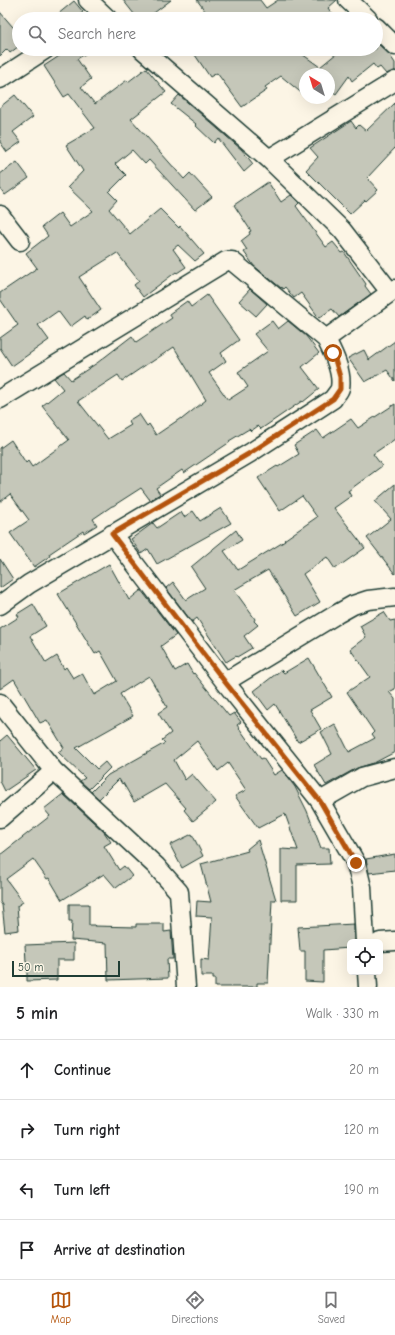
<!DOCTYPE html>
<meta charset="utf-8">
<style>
:root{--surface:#fff;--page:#f2f2f2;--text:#202124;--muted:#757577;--line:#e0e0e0;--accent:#b45309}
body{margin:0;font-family:"Comic Neue",sans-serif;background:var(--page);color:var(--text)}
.controls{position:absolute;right:12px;bottom:12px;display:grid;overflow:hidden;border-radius:6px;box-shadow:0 4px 16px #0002}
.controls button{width:36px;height:36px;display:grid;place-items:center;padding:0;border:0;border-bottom:1px solid var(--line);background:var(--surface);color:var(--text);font:20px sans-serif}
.compass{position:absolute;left:299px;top:68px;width:36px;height:36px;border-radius:50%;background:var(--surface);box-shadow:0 4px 16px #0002;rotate:322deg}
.scale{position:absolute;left:12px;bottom:10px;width:108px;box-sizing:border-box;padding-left:4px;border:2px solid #1f3d34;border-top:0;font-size:11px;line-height:14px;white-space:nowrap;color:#1f3d34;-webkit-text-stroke:3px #fcf5e5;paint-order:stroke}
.stop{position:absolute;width:12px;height:12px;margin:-9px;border:3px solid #b45309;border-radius:50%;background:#fff}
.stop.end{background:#b45309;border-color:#fff;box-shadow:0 1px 4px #0008}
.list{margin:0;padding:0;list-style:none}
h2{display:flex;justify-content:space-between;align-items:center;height:52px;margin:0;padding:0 16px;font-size:17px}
h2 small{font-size:13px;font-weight:400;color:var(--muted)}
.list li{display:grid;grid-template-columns:26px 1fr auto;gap:12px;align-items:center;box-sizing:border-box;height:60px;padding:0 16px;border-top:1px solid var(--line)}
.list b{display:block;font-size:15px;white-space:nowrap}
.list em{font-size:13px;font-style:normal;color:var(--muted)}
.icon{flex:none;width:22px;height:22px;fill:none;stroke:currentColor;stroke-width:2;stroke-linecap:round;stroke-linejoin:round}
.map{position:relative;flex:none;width:395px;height:987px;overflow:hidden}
.search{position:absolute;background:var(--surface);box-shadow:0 4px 16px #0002;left:12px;right:12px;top:12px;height:44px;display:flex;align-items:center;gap:10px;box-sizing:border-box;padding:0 14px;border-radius:22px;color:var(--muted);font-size:15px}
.sheet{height:292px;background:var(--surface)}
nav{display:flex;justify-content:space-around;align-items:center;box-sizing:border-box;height:56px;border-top:1px solid var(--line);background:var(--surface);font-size:11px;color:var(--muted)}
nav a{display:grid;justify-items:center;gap:2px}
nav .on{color:var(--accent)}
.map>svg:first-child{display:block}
.building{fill:#c5c7b9;stroke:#1f3d34;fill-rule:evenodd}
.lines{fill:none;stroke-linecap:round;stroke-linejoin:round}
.minor-casing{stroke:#1f3d34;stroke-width:21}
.minor{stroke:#fcf5e5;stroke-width:18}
.route{stroke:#b45309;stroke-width:5}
</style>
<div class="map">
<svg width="395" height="987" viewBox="0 0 395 987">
<rect width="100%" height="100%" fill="#fcf5e5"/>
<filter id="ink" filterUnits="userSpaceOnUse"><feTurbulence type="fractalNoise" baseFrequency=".025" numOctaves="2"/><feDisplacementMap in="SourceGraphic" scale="8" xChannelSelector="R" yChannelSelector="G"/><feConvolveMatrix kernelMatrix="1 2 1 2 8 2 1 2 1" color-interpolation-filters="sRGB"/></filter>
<g filter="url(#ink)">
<path class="building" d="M123,0H171L146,19H138Z
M197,0H260L266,8L278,0H337L328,8L336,19H211Z
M74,1L83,12L75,19H52Z
M0,12L19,34V46L10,53L7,49L0,56Z
M376,42L388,53L392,56L391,57L395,63V71L386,74L380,67L377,69L373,64L352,81L349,76L336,94L329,89V74H305V96L281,76L265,87L267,90L242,107L217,73L210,77L195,55L204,49H295L320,67L342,49H376Z
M70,49H93L77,59L91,79L81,87L95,104L127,80L128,82L146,68L166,92L131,119L184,179L190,173L212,197L195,210L149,160L145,164L132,150L115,164L126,175L109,192L117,200L109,209L130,234L160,209L179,228L180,226L204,254L195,261L178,245L173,249L186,267L177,273L176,272L143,297L134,285L139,281L117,253L79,277L101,310L87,320L85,316L70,327L58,311L38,325L49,340L12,366L0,348V338L18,325L0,299V293L37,268L26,253L48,236L42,227L60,213L70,227L93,211L68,187L83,171L66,145L95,128L69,94L64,97L44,66Z
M15,95L33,117L13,132L21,142L7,152L0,142V107Z
M179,95L242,150L253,164L244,172L218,138L214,143L195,125L196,124L171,104Z
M395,103V148L367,178L378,190L366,201L365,200L350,214L306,170L318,157L310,148L351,121L356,128L359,125L366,131Z
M17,162L29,178L5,195L0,188V174Z
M268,182L281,202L291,195L299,203L296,206L326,247L333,242L342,253L344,252L366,284L365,286L371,294L339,317L332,309L319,318L301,293L294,298L285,287L283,289L282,287L281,288L254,266L244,252L247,250L241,241L250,234L249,232L251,231L234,205Z
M250,289L267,304L256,316L239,301Z
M207,295L239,340L221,353L226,361L209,373L228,400L248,387L238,372L268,351L254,334L272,321L278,329L288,321L306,336L319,353L302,367L319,389L303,402L302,401L261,429L258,426L251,431L249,429L229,441L230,442L184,473L182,470L156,488L160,494L150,500L141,488L113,506H112L93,519L97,525L84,533L83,531L49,554L50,556L34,567L10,533L29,520L10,494L0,502V448L11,440L26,463L28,461L32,467L69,440L42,406L63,389L54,378L64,372L71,380L97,363L132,336L136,342L172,318L169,314L187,301L191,307ZM174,347L206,400L182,419L181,418L156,435L149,424L147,426L139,414L128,421L131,425L108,439L78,401L118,375L122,381L150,362V363Z
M395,341V381L387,370L365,382L348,358L364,350L369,360Z
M395,404V439L373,454L382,466L348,491L351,496L334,508L365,548L335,569L327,557L303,574L320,602L297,616L268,570L234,590L255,619L254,621L258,625L244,636L252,648L237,657L236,656L226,662L197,618L192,622L166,588L173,582L186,600L205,588L191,567L236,530L242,540L224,551L238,570L285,541L284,540L317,517L302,496L280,511L258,478L277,466L278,467L299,454L294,445L317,430L323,438L351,419L358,428Z
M395,484V574L367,538L391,519L375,501Z
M221,508L231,523L157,564L148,549L141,554L131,539L153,523L157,528L181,512L184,517L193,511L200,521Z
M0,559L13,579L0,588Z
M109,564L129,600L141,590L176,635L161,646L175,671L187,664L193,674L194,673L229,716L234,713L241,722L237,725L261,759L263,758L274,775L282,770L295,787L307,811L321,848H329L330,864L297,865V900H281V849L298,850L285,814L258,828L235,796L246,790L228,763L218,771L197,741L174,760L185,780L192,774L216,802L193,821L184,810L186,808L165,784L134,802L123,783L122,784L119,779L99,799L91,792L108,775L165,743L162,740L171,733L158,713L167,707L149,676L120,694L133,716L76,748L97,769L105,762L110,768L89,789L80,781L85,778L58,752L64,748L47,720L40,723L14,679L0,689V629L19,617L17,614L33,604L46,626L30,636L46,663L57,656L64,669L66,667L73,678L82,673L94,695L117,681L100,651L95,654L58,594Z
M384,612L390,621L395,620V689L389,692L395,699V752L374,763L357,768L326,785L314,765L332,754L321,732L335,724L349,752L375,738L372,734L374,732L347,692L370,677L350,649L366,637L360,626Z
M309,658L332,697L310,710L321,729L298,742L275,704L268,710L254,691L281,670L284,673Z
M7,735L36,770L5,791L0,781V741Z
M63,794L104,832L111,842L104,846L119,870L124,866L132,876L116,888L104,874L62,900L49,878L47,879L33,859L6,879L23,902L17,906L19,930L5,932L2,905L0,902V855L50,816L44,809Z
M192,834L203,856L182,868L170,845Z
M258,840L276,900H272L268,983H257V987H215V979H213V976H201V959L209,960L212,917L196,916L197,901L211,902L201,864L248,851L247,849Z
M395,854V870L369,873L366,859Z
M69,904H89V925H95L94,926L136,927V924H164V932L171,931L173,959H167L168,978L108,980L107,943L71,940L72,921H69Z
M354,924V942H350V948L323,950V982L305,981V951H300L298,927Z
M74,943V960H57V980L27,981V962H26L25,945Z"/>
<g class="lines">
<g class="minor-casing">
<path id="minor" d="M88,0L108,19
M348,0L368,19
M376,27L395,46
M142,49L269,159L342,230L390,292
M0,79L46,49
M269,159L395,81
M0,215L20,241
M326,339L395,289
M0,399L226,261H232L326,339C333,353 343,372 340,388C339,392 335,395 333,399L250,453L29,584L0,605
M112,534L225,682L320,801L356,863L362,887L365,942
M225,682L337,614L353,605L368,600L395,597
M0,703L54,771L156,866L179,892L186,987
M320,801L362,777L395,768
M0,818L54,771
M380,942L395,941
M367,972L368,987"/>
</g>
<use href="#minor" class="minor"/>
</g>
</g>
<g class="lines" filter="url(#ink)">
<path class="route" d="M333,353L340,377V389L333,399L250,453L112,534L225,682L320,801L356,863"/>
</g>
</svg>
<div class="controls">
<button><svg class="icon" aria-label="locate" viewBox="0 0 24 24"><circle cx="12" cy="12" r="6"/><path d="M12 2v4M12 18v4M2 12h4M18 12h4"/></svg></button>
</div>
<svg class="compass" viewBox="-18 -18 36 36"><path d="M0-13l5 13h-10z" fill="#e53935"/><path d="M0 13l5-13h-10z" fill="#757577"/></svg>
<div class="scale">50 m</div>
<div class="stop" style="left:333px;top:353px"></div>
<div class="stop end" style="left:356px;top:863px"></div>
<div class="search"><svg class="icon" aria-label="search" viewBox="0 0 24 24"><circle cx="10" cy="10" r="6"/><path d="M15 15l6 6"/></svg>Search here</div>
</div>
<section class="sheet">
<h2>5 min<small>Walk · 330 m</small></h2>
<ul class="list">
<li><svg class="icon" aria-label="ahead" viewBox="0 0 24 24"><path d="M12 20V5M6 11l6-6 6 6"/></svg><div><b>Continue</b></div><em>20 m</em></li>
<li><svg class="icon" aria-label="right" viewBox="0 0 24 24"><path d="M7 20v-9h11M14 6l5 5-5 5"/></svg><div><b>Turn right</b></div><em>120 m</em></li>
<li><svg class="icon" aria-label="left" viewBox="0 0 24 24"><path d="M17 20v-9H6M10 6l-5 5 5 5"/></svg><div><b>Turn left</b></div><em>190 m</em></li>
<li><svg class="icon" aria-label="arrive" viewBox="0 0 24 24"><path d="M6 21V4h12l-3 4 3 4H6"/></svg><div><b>Arrive at destination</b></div></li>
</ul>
</section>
<nav>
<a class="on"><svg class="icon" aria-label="map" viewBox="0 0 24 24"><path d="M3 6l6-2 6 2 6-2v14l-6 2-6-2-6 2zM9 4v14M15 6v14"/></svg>Map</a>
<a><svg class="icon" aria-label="directions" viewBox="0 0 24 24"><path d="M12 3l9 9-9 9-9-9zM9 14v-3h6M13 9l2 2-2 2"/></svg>Directions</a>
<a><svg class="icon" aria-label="saved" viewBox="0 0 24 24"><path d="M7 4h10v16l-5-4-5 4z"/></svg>Saved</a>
</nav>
